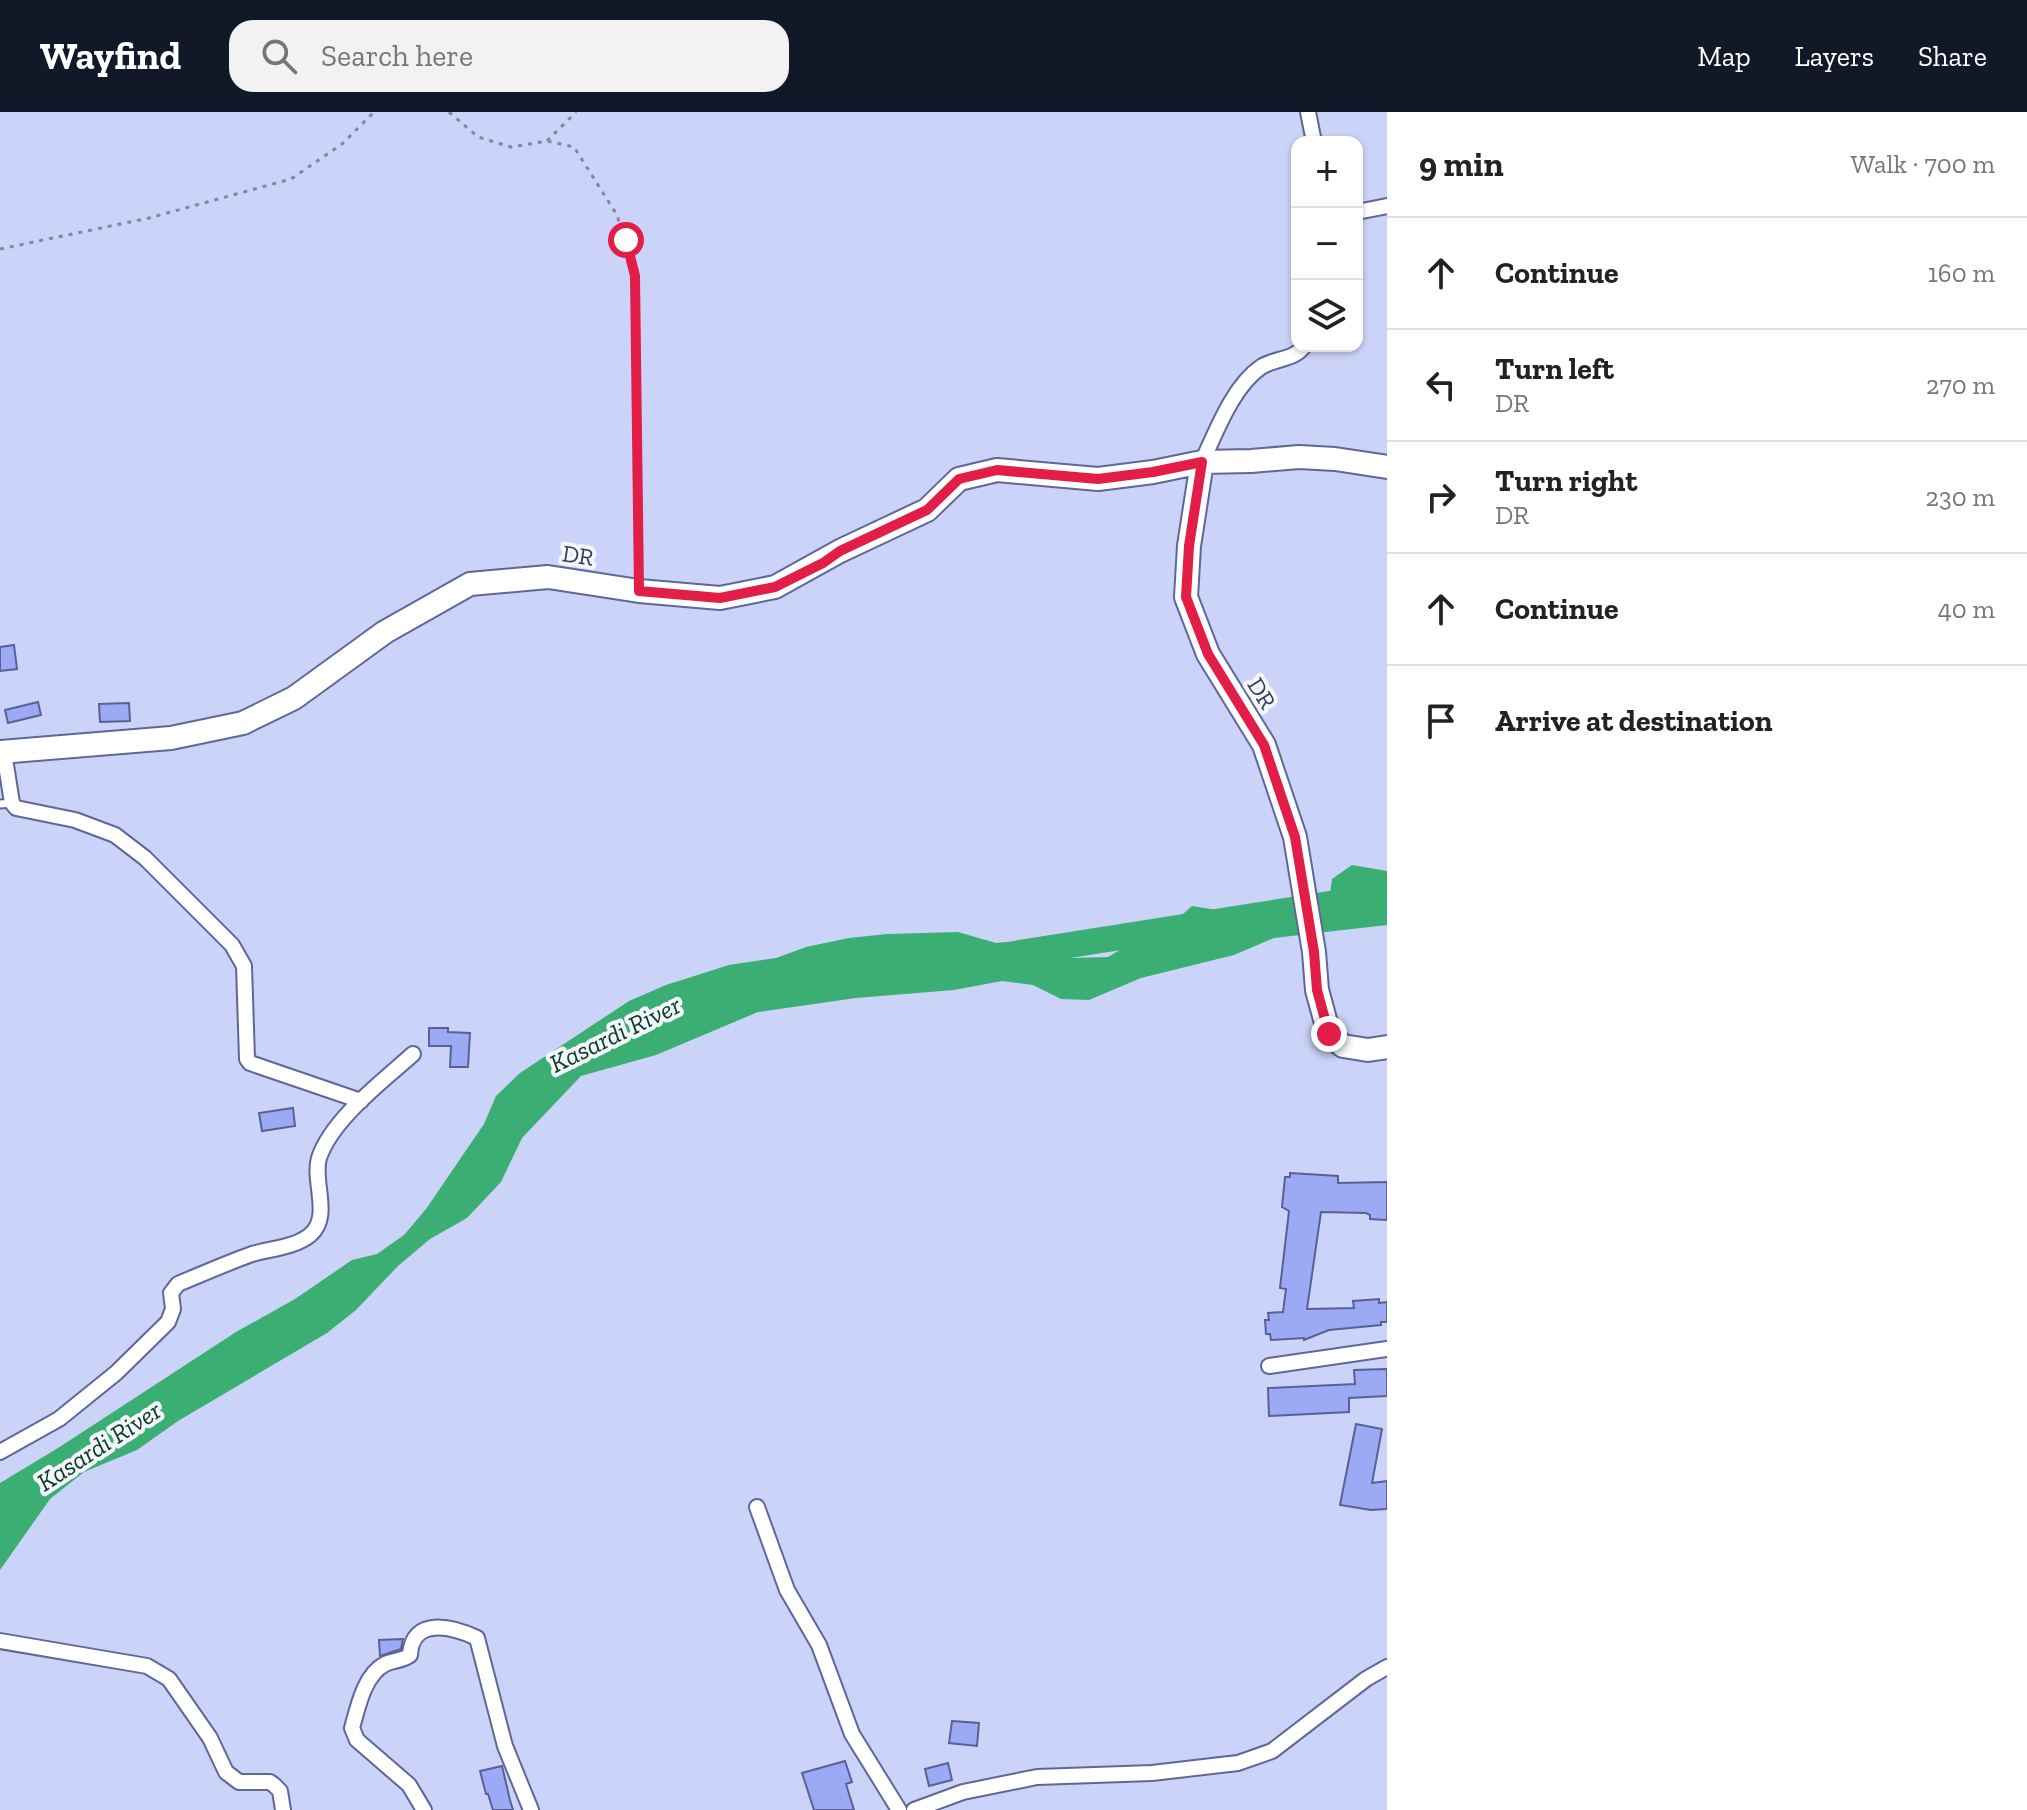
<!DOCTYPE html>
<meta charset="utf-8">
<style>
:root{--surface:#fff;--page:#f2f2f2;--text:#222;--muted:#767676;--line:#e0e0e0;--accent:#111827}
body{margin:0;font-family:"Zilla Slab",serif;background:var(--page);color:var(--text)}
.controls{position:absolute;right:24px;top:24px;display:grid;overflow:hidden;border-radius:16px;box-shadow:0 2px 6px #0004}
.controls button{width:72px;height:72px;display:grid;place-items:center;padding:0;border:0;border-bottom:2px solid var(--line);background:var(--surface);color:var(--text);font:40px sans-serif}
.stop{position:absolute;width:24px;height:24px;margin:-18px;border:6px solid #e11d48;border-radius:50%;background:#fff}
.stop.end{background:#e11d48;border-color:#fff;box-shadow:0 2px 8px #0008}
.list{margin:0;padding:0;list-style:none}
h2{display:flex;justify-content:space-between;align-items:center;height:104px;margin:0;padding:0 32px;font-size:34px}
h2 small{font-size:26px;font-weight:400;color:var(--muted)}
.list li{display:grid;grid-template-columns:52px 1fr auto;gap:24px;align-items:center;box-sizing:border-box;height:112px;padding:0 32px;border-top:2px solid var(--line)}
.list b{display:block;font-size:30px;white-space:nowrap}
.list p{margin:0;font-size:26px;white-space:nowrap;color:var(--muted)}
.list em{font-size:26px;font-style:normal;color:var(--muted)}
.icon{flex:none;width:44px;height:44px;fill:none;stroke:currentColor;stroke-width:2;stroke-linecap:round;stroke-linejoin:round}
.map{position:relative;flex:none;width:1387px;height:1698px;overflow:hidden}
header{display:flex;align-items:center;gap:48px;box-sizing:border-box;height:112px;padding:0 40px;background:var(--accent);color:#fff}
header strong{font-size:38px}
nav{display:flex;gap:44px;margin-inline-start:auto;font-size:28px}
.search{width:560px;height:72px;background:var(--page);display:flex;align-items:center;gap:20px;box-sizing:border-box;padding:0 28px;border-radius:24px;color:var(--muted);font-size:30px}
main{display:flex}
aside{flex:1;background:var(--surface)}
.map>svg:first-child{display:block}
.water{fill:#3baf73}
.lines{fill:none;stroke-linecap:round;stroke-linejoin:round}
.river{stroke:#3baf73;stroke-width:26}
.building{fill:#9ca9f5;stroke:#586095;stroke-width:2}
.lane-casing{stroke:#5e669c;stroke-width:11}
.street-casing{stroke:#5e669c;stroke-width:18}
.secondary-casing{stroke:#5e669c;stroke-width:26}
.path{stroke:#8086a4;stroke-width:3;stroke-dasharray:4 6;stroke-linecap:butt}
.lane{stroke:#fff;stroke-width:7}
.street{stroke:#fff;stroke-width:14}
.secondary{stroke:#fff;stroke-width:22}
.route{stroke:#e11d48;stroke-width:10}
.labels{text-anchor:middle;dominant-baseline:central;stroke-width:8;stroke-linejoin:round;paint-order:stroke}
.street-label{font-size:24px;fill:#363b53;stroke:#f4f6fc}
.water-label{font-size:26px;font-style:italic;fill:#0a3b23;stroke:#f4f6fc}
</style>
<header>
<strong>Wayfind</strong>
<div class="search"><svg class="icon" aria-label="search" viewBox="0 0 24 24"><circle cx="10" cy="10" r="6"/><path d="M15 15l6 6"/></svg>Search here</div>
<nav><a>Map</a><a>Layers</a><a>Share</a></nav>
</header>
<main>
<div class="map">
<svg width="1387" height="1698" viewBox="0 0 1387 1698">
<rect width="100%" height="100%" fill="#ccd3f8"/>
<path class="water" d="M1352,753L1387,759V813L1274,826L1234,843L1141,866L1089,888L1061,887L1033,873L1002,869L954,878L856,886L758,900L656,943L581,964L522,1026L501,1070L467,1106L430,1127L398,1154L356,1198L327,1221L178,1309L137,1338L84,1360L50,1387L0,1458V1371L58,1336L236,1220L295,1187L352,1148L377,1142L404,1123L426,1097L484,1012L496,984L520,961L629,889L666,873L729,853L776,846L806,835L849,826L887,822L958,820L996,831L1034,827L1072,846L1108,845L1135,829L1165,818L1192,794L1217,798L1253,810L1273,806L1290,798L1328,797L1332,767Z"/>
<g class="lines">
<path class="river" d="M1019,841L1387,783"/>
</g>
<path class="building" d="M14,533L17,557L0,559V535Z
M38,590L41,603L8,611L5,598Z
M129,591L130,609L100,610L99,592Z
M429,916H448V920L470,921L468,955H450L451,934H429Z
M293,996L295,1014L262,1019L259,1001Z
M1290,1061L1338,1064V1071L1387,1070V1108L1370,1107V1103L1366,1101L1321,1100L1307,1197L1354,1196L1353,1189L1379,1187V1191L1387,1190V1210H1381V1213L1329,1218L1304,1228V1226L1271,1228L1270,1222H1266L1265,1208H1269L1268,1201L1283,1200L1286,1177L1280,1176L1289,1099L1282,1095L1285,1065H1290Z
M1387,1257V1284L1349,1286V1300L1269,1304L1268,1276L1355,1272L1354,1258Z
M1356,1312L1382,1317L1372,1371L1387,1369V1397L1371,1398L1340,1393Z
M403,1527L401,1537L380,1544L379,1528Z
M952,1609L979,1611L977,1634L949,1631Z
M845,1649L852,1670L846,1672L854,1698H814L802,1661Z
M948,1651L952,1668L929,1674L925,1657Z
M502,1654L510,1688L513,1698H493L488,1682H486L480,1659Z"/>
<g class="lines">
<g class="lane-casing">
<path id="lane" d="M0,692L12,691"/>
</g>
<g class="street-casing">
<path id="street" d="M1308,0L1314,30
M1357,100L1387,94
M1202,350C1216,320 1233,274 1261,255C1275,246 1295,248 1304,234
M4,640L12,691L16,696L75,708L115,723L145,746L232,833L244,854L247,947L250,951L361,989
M1269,1254L1387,1237
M0,1340L59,1307L116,1261L168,1210L173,1197L171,1181L178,1172C202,1162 227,1151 252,1142C269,1137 296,1135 310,1123C332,1105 312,1069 319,1046C332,1007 383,969 413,942
M757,1395L787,1478L819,1533L852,1622L899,1698
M0,1529L147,1554L169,1567L210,1626L226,1660L239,1670H270L274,1673L280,1679L283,1698
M424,1698L409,1673L357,1628L352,1616C358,1595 364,1563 385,1552C394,1548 402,1549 410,1543C412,1505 451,1514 477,1526L505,1634L531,1698
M914,1698L963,1680L1037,1665L1152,1661L1238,1651L1272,1639L1366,1567L1387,1555"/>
</g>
<g class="secondary-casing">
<path id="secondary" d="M1202,350L1189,434L1186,485L1208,542L1264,633L1295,725L1314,840L1317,878L1329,922L1343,934L1368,938L1387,935
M0,640L171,626L243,611L294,586L385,520L470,472L548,465L639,479L720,486L775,475L840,439L927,398L959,367L997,358L1098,367L1153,360L1202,350L1251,349L1299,345L1335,347L1387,355"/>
</g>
<path class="path" d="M449,0L478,25L511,35L547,29L574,35L617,103L635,164L639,459
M547,29L576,0
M0,137L149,106L291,67L342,32L374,0"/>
<use href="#lane" class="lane"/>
<use href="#street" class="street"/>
<use href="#secondary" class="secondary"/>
</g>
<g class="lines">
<path class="route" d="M626,128L635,164L639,479L720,486L775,475L823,451L840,439L927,398L959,367L997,358L1098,367L1153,360L1202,350L1189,434L1186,485L1208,542L1264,633L1295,725L1314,840L1317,878L1329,922"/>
</g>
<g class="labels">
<g class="street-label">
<text transform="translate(578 443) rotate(9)">DR</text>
<text transform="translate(1262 581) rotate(58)">DR</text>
</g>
<g class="water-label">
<text transform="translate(615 922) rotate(-26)">Kasardi River</text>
<text transform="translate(99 1334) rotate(-33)">Kasardi River</text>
</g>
</g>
</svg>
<div class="controls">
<button>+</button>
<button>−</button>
<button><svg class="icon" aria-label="layers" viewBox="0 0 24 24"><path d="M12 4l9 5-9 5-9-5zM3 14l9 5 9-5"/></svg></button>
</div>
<div class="stop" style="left:626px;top:128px"></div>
<div class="stop end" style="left:1329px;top:922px"></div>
</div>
<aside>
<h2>9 min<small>Walk · 700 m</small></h2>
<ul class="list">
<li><svg class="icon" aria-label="ahead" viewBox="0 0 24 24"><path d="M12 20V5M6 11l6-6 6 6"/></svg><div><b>Continue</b></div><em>160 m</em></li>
<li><svg class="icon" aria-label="left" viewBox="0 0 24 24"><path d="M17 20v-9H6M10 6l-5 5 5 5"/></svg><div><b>Turn left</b><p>DR</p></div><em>270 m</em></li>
<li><svg class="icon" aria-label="right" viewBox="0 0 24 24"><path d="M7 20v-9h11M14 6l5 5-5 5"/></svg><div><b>Turn right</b><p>DR</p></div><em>230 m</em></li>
<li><svg class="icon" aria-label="ahead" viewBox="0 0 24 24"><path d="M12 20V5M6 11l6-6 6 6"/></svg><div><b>Continue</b></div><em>40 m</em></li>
<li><svg class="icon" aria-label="arrive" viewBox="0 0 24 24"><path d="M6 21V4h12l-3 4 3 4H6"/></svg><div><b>Arrive at destination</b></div></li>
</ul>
</aside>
</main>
